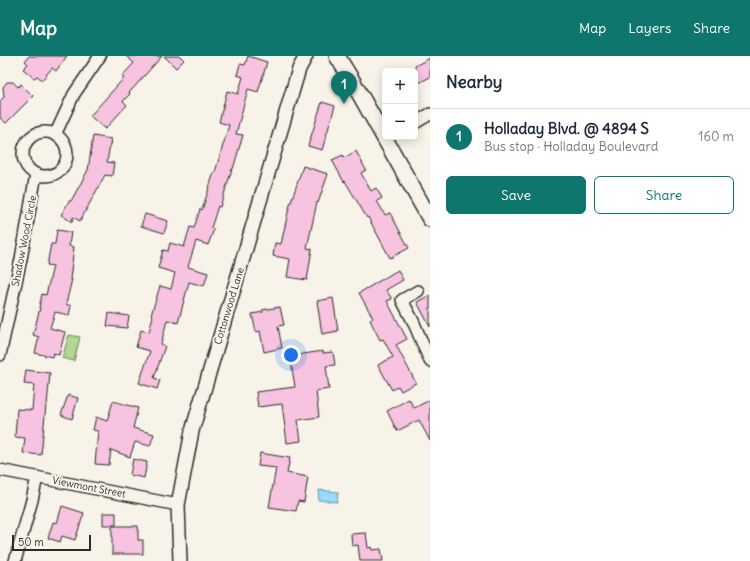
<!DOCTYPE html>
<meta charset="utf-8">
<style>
:root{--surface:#fff;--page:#f2f2f3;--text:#1f2937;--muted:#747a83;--line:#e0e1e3;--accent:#0f766e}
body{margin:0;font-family:Delius,sans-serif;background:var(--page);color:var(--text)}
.controls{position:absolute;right:12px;top:12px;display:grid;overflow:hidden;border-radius:6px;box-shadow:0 2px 10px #0003}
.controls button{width:36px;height:36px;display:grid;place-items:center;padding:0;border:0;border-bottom:1px solid var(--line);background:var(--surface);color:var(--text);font:20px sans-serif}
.scale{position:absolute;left:12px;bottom:10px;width:79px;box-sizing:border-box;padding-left:4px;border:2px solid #2b2b2b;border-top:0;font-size:11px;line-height:14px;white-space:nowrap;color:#2b2b2b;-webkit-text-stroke:3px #f7f3e8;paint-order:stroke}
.you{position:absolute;left:291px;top:299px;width:14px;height:14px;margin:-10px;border:3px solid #fff;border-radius:50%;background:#1a73e8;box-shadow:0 0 0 6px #1a73e833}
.badge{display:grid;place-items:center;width:26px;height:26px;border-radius:50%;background:var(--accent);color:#fff;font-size:13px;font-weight:700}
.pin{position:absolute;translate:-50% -33px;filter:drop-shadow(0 1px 2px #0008)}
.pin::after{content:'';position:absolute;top:21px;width:14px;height:12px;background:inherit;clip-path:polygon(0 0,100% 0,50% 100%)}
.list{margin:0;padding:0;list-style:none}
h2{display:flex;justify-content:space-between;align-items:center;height:52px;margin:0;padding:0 16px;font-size:17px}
h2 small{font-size:13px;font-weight:400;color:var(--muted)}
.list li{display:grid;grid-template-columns:26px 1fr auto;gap:12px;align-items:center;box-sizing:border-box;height:56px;padding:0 16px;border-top:1px solid var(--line)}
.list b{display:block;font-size:15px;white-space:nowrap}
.list p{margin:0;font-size:13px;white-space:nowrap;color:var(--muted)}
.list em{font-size:13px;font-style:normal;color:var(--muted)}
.actions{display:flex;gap:8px;padding:12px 16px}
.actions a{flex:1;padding:9px 0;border:1px solid var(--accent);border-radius:6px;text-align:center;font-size:14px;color:var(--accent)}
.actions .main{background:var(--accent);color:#fff}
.map{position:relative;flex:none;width:430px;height:505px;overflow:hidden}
header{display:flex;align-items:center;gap:24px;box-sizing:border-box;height:56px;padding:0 20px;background:var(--accent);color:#fff}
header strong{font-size:19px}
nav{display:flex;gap:22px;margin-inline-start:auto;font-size:14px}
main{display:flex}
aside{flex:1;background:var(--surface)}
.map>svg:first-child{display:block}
.green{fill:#b3d791;stroke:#6f815e}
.water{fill:#99dbfb;stroke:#6d95a8}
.building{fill:#f7c3e0;stroke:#2b2b2b}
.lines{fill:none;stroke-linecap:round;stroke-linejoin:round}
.minor-casing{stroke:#2b2b2b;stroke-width:14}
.tertiary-casing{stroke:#2b2b2b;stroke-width:16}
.secondary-casing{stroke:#2b2b2b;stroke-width:18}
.minor{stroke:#f7f3e8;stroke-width:11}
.tertiary{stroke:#f7f3e8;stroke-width:13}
.secondary{stroke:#f7f3e8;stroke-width:15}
.labels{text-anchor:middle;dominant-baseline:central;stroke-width:4;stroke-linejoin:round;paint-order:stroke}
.street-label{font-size:10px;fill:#2b2b2b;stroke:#f7f3e8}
</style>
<header>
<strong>Map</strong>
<nav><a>Map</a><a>Layers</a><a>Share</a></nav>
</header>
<main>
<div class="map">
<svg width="430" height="505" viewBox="0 0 430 505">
<rect width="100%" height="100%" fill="#f7f3e8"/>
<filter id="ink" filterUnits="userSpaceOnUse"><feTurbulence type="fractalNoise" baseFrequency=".025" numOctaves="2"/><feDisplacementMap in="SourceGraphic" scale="8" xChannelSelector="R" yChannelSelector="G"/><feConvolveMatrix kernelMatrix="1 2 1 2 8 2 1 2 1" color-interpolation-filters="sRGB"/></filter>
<g filter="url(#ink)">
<path class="green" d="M69,279L80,281L74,305L62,302Z"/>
<path class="water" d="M319,434L338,436L337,446L318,444Z"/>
<path class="building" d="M29,0H67L56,15L52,12L42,24L37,20L34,22L23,13L28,8L25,5Z
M126,0H162L129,37L130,38L123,45L127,49L105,73L90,60L124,22L122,20L134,7Z
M164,0H180L184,4L176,12Z
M248,0L267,6L258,36L248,33L236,78L243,79L233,113H232L220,151L218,150L211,172L214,173L208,189L196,185L188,211L208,217L204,230L189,226L178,267L167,264L161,288L165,290L154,322L160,324L157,333L139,327L150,295L136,291L141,274L149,276L153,260L151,259L160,230L171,233L175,217L158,212L163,194L168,195L170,187L184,191L190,171L194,172L200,153L202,154L214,116H215L229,69L219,66L227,35L238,38L243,21L237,19L240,8L245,9Z
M430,2V21L415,29V10Z
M7,26H13L18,31L21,28L33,40L6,67L0,62V45L4,41L3,31Z
M322,46L335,50L322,94L308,90Z
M93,80L111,83L107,106L114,107L112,120L105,119L80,165L73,161L72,166L61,159L69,145H71L88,114Z
M356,95L366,114L361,117L371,135L376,132L382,142L377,145L385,159L390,157L409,192L390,202L368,161L367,162L345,125L344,126L332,104L343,99L344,102Z
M303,110L328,118L318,147L317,146L307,192L312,193L307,224L287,221L290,203L273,200L275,187L281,188L289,152Z
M145,158L168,165L164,177L141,170Z
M57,174L71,176L69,190L74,191L70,223H72L66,248L71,250L69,259L55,256L50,272L65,276L59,299L53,297L52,301L35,297L39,281L33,279L40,252H39L42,238L46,239L53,210L47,209L51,188H55Z
M398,214L403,224L386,234L392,243L387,245L407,283L396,289L416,327L401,335L398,330L392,334L378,309L393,301L383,283L380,284L370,264L373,262L359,237Z
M430,239V271L417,246Z
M333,242L338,275L322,278L317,245Z
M280,251L284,269L278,270L282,292L264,296L260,275L256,276L252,258L263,256L262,254Z
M109,257L129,260L127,272L107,270Z
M323,295V297L333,296L335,309L326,310L329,333L316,335L319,361L298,364L301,385L287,387L282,348L258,351L256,336L295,331L290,300Z
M26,314L50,317L47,349H46L41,399L23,397L25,382L15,381L17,353L32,354L34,329L24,328Z
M68,339L78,342L72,363L61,359Z
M409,343L414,352L430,344V385L419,364L397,375L387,355Z
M113,345L138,352L133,372L154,378L150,390L135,386L130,401L111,394L109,409L95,408L98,375L93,374L96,361L107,365Z
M260,397L290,402L287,417L308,421L304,446L298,445L296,455L269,451L276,412L258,410Z
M133,403L147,406L144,422L130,419Z
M62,450L84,457L75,484L62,480L60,486L48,482L53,466L57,467Z
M103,457H116V469H103Z
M112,470H138V484H143V498H112Z
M366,477L368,492L371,491L372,494L381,493L383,505H360L358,489L352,490L351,478Z"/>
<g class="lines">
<g class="minor-casing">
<path id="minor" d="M415,67L430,58
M23 98a22 22 0 1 1 44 0a22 22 0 1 1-44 0Z
M55,79L74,38L100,0
M418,235L402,244L413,265L430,305
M0,299L21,203L36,118
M0,414L178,449
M15,505L32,444L37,421"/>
</g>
<g class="tertiary-casing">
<path id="tertiary" d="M180,505L178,449L192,375L299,13L306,0"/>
</g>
<g class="secondary-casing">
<path id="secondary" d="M337,0L353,26L430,163"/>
</g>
<use href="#minor" class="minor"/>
<use href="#tertiary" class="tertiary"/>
<use href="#secondary" class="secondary"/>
</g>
</g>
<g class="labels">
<g class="street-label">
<text transform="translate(24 185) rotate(-79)">Shadow Wood Circle</text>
<text transform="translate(229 250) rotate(-73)">Cottonwood Lane</text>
<text transform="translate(89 431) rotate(11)">Viewmont Street</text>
</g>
</g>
</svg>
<div class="controls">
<button>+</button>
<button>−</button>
</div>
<div class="scale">50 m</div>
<div class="you"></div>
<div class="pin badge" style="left:344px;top:48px">1</div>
</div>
<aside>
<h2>Nearby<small></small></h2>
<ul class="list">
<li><span class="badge">1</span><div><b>Holladay Blvd. @ 4894 S</b><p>Bus stop · Holladay Boulevard</p></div><em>160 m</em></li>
</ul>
<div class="actions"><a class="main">Save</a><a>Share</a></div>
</aside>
</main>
